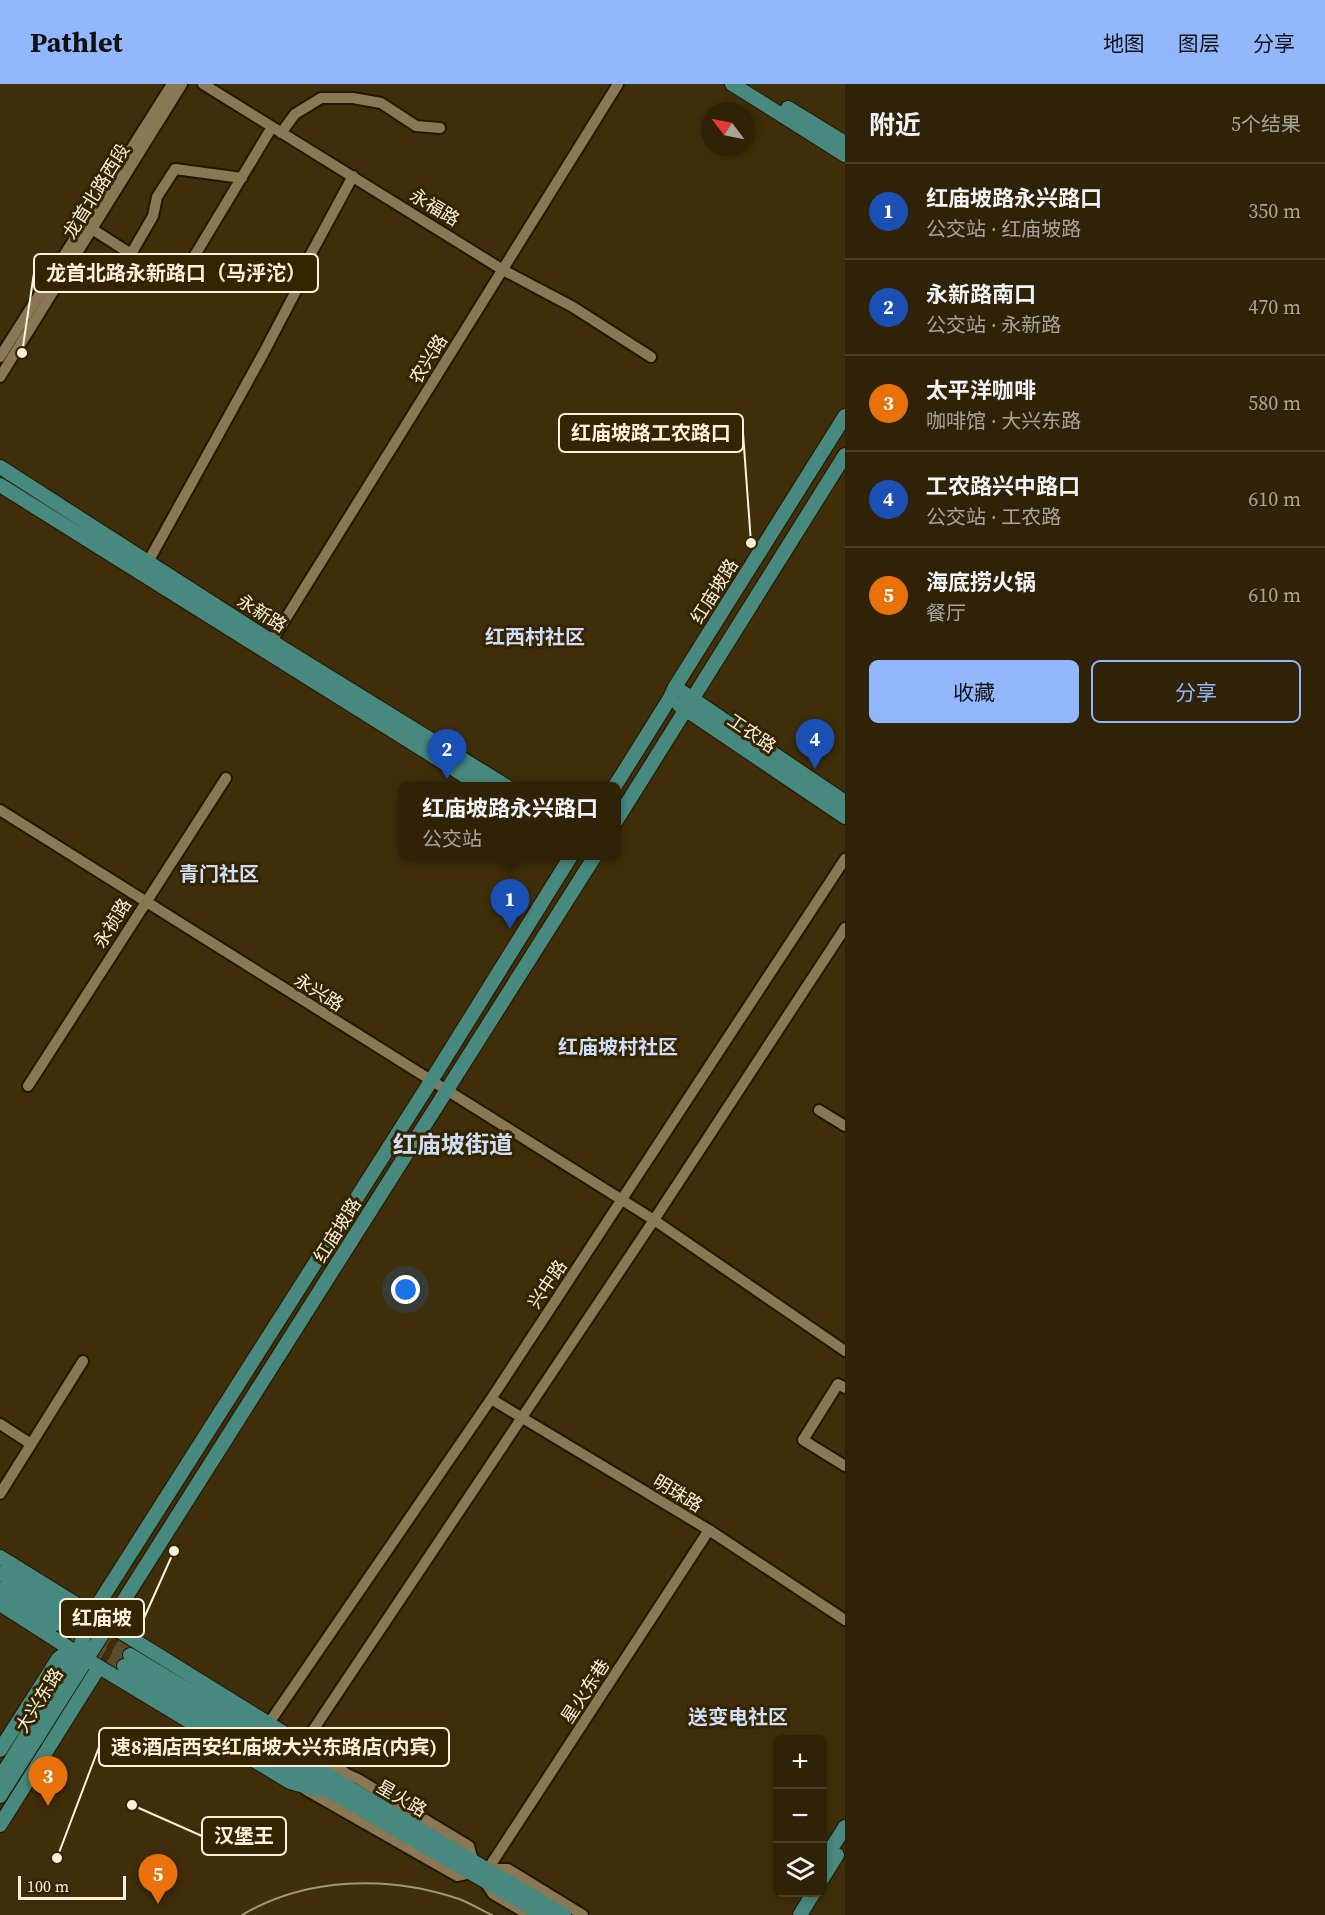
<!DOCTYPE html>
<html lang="zh">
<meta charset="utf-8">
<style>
:root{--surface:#2f2207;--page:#3b2f15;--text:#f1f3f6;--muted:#a7a49b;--line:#4a3f28;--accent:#93b7fd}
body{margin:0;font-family:"Source Serif 4","Noto Sans SC",serif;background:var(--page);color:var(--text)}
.controls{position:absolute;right:18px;bottom:18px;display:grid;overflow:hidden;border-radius:9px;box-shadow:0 3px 9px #0003}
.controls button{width:54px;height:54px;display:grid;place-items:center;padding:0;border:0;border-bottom:2px solid var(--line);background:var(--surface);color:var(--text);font:30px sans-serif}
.compass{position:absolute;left:701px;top:18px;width:54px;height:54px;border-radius:50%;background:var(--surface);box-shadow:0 3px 9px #0003;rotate:302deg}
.scale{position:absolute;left:18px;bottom:15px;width:108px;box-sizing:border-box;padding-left:6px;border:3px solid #fcf1de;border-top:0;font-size:16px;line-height:21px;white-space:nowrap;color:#fcf1de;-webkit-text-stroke:4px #352400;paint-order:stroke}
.you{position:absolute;left:406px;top:1206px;width:21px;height:21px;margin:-15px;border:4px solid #fff;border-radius:50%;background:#1a73e8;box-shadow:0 0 0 9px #1a73e833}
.badge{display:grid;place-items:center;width:39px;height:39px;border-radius:50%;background:var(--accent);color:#fff;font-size:20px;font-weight:700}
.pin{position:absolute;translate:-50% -50px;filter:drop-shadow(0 2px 3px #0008)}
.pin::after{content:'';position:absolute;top:32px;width:21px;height:18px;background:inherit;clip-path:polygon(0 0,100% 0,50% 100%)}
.popup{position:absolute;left:399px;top:698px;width:222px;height:78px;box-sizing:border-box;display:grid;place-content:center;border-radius:9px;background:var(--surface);filter:drop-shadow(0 2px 4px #0005);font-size:20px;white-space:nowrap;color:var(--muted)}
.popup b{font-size:22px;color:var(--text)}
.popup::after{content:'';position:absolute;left:50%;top:100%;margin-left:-12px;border:12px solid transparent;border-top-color:var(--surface)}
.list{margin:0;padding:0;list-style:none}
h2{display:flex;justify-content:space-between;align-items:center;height:78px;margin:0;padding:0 24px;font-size:26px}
h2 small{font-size:20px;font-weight:400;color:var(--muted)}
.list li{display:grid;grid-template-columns:39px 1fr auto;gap:18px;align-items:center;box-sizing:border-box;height:96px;padding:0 24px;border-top:2px solid var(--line)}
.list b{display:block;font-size:22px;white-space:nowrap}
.list p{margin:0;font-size:20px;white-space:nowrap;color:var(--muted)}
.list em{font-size:20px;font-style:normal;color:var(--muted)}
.actions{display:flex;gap:12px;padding:18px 24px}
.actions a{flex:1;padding:14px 0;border:2px solid var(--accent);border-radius:9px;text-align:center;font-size:21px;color:var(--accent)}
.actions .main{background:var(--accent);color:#111}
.icon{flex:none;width:33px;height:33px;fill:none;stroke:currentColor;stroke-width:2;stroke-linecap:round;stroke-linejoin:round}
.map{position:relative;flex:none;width:845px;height:1831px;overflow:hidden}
header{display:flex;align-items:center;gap:36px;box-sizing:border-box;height:84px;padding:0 30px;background:var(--accent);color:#111}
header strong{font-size:28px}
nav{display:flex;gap:33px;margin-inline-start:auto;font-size:21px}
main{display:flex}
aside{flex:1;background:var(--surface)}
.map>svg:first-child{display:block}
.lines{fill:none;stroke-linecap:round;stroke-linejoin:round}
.major-tunnel{stroke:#5b4b29;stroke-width:14;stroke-dasharray:14 7;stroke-linecap:butt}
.minor-casing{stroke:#231700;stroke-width:14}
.major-casing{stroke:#231700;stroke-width:16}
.minor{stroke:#8a7753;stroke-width:10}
.major{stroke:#47887f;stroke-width:14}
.rail{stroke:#a39579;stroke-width:2}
.labels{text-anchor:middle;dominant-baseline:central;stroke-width:6;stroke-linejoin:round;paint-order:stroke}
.street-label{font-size:18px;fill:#fcf1de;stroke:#352400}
.neighbourhood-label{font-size:20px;font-weight:bold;fill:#cfdef8;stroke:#352400}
.district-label{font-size:24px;font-weight:bold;fill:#cfdef8;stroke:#352400}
.leader{fill:none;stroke:#fcf1de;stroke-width:2}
.callout-dot{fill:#fcf1de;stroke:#352400;stroke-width:2}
.callout{fill:#352400;stroke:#fcf1de;stroke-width:2}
.callout-label{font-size:20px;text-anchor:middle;font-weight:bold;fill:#fcf1de}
</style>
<header>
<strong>Pathlet</strong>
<nav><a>地图</a><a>图层</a><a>分享</a></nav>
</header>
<main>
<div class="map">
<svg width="845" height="1831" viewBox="0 0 845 1831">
<rect width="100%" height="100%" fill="#3f2e09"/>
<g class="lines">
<path class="major-tunnel" d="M62,1528L130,1571
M56,1540L124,1582"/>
<g class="minor-casing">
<path id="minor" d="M203,0L503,186L573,223L651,273
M281,49L295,30L321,14H353L381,19L416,42L440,44
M92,145L131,170L153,132L157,113L175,85L242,94
M180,196L272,43
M0,273L172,0
M0,293L182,0
M148,478L263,270L296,207L299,192L353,92
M268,563L618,0
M0,726L654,1136L845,1267
M28,1002L226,694
M819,1026L845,1042
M845,1304L838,1300L803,1356L845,1382
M491,1315L709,1446L845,1536
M0,1340L31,1360
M0,1410L83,1277
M269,1639L491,1315L845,775
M308,1664L303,1661L654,1136L845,844
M321,1673L347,1690L358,1695L469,1762L473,1776
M306,1706L457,1792L471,1789
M488,1785L709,1446
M488,1785H508L583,1831
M485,1798L493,1810L529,1831"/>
</g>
<g class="major-casing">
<path id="major" d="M732,0L845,71
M788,24L845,59
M0,383L271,557L506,702
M0,401L481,702
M675,603L845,718
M679,621L845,733
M615,702L670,614L675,603L845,332
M616,737L845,371
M0,1473L303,1661L325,1682
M0,1489L62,1528
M0,1505L56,1540
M0,1520L86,1575L290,1698L318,1706
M130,1571L346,1702L564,1831
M124,1582L338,1712L544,1831
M0,1666L58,1575L68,1567L78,1568
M0,1694L78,1568L92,1530L431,997L571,772
M0,1712L595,772
M0,1741L99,1583
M822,1779L845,1743
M822,1795L837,1771
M800,1831L814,1808"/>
</g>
<use href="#minor" class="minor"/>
<use href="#major" class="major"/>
<path class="rail" d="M242,1831C306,1793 389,1791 459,1815C470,1819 481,1826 492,1831"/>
</g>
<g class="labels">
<g class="street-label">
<text transform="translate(96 107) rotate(-58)">龙首北路西段</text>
<text transform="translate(435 123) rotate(31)">永福路</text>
<text transform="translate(428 275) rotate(-58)">农兴路</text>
<text transform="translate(714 507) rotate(-58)">红庙坡路</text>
<text transform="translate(262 529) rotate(32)">永新路</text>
<text transform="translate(752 649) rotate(34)">工农路</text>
<text transform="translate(112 839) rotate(-58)">永祯路</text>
<text transform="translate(319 908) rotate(32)">永兴路</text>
<text transform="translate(337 1146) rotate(-58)">红庙坡路</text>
<text transform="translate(547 1200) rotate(-56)">兴中路</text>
<text transform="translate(678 1409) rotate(31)">明珠路</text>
<text transform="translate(585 1607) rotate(-57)">星火东巷</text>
<text transform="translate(39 1616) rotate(-58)">大兴东路</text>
<text transform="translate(402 1714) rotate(30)">星火路</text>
</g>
<g class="neighbourhood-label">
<text x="535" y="553">红西村社区</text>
<text x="219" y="790">青门社区</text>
<text x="618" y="963">红庙坡村社区</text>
<text x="738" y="1633">送变电社区</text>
</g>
<g class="district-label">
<text x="453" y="1060">红庙坡街道</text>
</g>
</g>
<path class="leader" d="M22 269L34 189M751 459L743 349M174 1467L144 1534M57 1774L99 1663M132 1721L202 1752"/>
<g class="callout-dot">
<circle cx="22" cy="269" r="6"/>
<circle cx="751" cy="459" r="6"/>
<circle cx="174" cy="1467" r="6"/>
<circle cx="57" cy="1774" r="6"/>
<circle cx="132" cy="1721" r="6"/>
</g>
<g class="callout">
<rect x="34" y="170" width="284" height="38" rx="6"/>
<rect x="559" y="330" width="184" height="38" rx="6"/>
<rect x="60" y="1515" width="84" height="38" rx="6"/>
<rect x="99" y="1644" width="350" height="38" rx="6"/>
<rect x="202" y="1733" width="84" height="38" rx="6"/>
</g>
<g class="callout-label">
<text x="176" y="196">龙首北路永新路口（马泘沱）</text>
<text x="651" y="356">红庙坡路工农路口</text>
<text x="102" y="1541">红庙坡</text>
<text x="274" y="1670">速8酒店西安红庙坡大兴东路店(内宾)</text>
<text x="244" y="1759">汉堡王</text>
</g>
</svg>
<div class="controls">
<button>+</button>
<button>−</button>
<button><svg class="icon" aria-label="layers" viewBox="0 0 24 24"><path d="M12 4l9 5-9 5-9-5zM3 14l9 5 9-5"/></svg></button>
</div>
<svg class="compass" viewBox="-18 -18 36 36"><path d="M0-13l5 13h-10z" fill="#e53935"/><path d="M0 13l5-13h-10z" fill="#a7a49b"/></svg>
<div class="scale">100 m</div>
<div class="you"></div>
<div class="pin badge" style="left:510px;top:845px;background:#1a4fb4">1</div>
<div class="popup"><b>红庙坡路永兴路口</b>公交站</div>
<div class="pin badge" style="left:447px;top:695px;background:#1a4fb4">2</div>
<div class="pin badge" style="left:48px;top:1722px;background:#e8710a">3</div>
<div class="pin badge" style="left:815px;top:685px;background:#1a4fb4">4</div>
<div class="pin badge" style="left:158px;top:1820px;background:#e8710a">5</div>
</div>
<aside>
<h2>附近<small>5个结果</small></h2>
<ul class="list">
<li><span class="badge" style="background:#1a4fb4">1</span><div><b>红庙坡路永兴路口</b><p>公交站 · 红庙坡路</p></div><em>350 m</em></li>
<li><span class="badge" style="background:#1a4fb4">2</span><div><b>永新路南口</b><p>公交站 · 永新路</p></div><em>470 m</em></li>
<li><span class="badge" style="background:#e8710a">3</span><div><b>太平洋咖啡</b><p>咖啡馆 · 大兴东路</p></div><em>580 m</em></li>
<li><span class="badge" style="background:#1a4fb4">4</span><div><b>工农路兴中路口</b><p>公交站 · 工农路</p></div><em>610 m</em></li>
<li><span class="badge" style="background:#e8710a">5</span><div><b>海底捞火锅</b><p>餐厅</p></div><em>610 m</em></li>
</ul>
<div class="actions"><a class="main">收藏</a><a>分享</a></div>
</aside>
</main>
